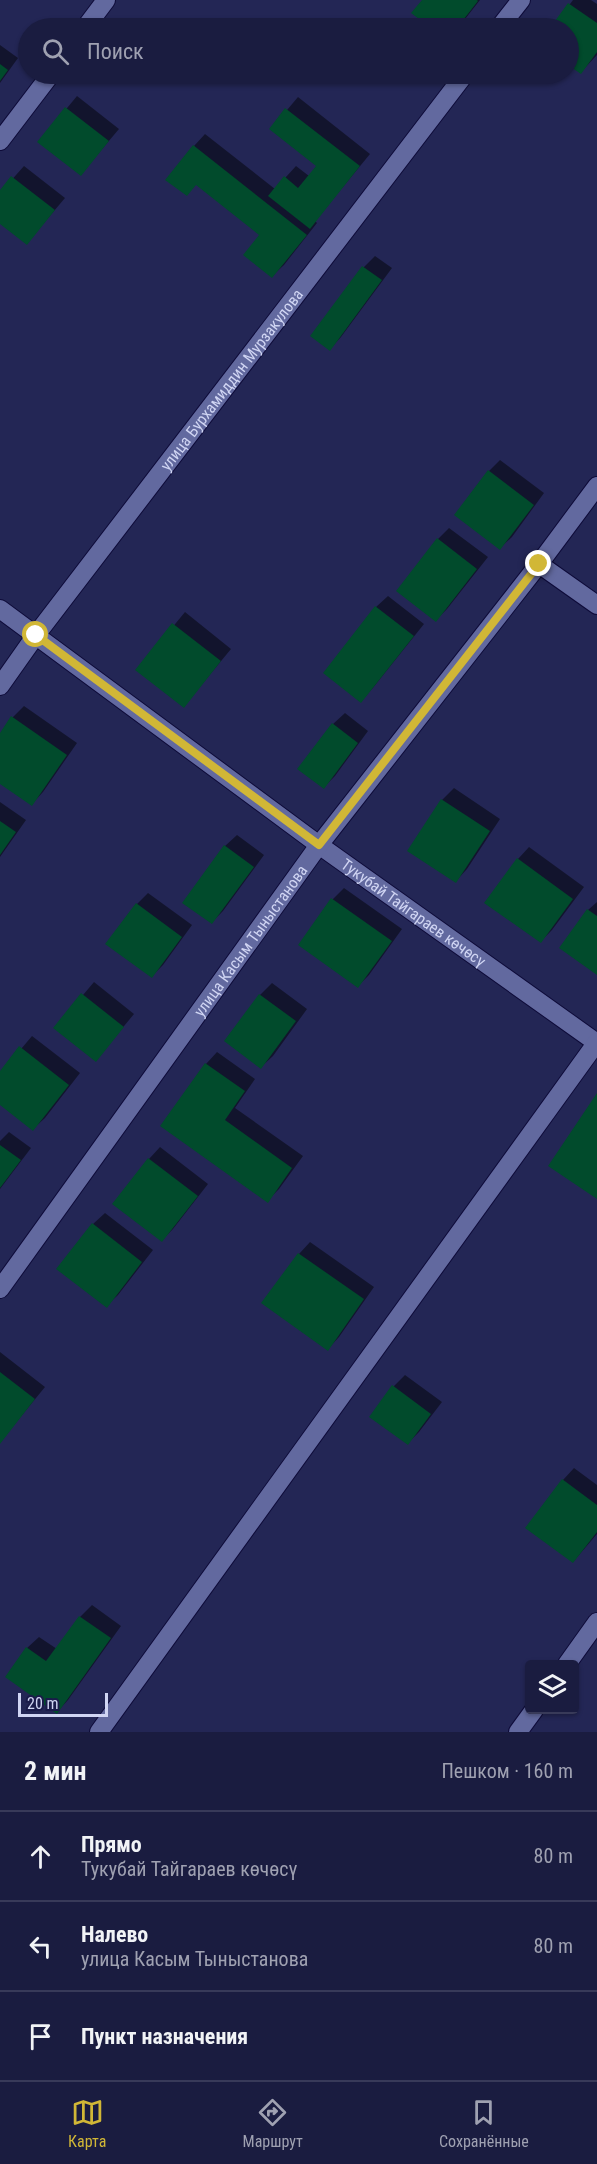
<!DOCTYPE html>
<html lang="ru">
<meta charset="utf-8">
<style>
:root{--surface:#1a1c40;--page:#232547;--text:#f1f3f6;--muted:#9fa1b1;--line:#383a59;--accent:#d1b736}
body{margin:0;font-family:"Roboto Condensed",sans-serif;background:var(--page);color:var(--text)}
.controls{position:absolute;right:18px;bottom:18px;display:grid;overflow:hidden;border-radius:6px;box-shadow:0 2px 4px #0004}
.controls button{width:54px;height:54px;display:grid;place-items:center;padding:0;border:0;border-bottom:2px solid var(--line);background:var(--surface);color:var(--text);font:30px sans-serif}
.scale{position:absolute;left:18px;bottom:15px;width:90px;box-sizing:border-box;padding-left:6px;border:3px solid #d0d5f3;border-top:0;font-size:16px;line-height:21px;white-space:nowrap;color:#d0d5f3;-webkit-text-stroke:4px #1a1b4a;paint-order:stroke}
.stop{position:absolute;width:18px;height:18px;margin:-14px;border:4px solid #d1b736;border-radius:50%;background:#fff}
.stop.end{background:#d1b736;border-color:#fff;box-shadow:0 2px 6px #0008}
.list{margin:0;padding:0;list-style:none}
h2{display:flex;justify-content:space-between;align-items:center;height:78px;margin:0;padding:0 24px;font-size:26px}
h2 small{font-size:20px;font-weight:400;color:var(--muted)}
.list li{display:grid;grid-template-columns:39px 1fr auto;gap:18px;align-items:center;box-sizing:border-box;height:90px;padding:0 24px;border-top:2px solid var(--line)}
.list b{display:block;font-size:22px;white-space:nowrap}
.list p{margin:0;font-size:20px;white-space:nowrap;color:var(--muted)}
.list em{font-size:20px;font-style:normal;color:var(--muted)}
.icon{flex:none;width:33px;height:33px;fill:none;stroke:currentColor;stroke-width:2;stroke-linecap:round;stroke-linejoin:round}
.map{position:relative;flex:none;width:597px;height:1732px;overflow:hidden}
.search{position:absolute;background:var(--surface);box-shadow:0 2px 4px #0004;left:18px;right:18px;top:18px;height:66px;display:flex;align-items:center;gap:15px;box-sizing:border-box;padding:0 21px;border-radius:33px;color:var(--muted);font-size:22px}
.sheet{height:348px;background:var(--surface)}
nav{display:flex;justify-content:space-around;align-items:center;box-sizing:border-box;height:84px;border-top:2px solid var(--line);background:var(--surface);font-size:16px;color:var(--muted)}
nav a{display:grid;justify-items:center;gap:3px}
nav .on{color:var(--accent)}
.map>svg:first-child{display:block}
.shadow{fill:#0007}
.building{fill:#014b2c}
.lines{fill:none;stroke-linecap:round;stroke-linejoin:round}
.street-casing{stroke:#0e0b39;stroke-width:20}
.street{stroke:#62699f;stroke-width:18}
.route{stroke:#d1b736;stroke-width:8}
.labels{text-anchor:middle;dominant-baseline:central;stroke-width:4.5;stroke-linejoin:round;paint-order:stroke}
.street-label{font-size:16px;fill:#d0d5f3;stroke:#1a1b4a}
</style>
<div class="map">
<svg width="597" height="1732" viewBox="0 0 597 1732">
<rect width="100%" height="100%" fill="#232655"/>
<path class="shadow" d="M424,0H480L458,28H433L413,13Z
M573,0H591L597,4V55L581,72L568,28H552Z
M0,45L18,58L0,83Z
M77,96L119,129L81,174L39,142Z
M298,97L370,154L315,221L317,223L284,265L272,276L261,234L194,146L205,134L275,189L296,166L309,176L318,166L271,129Z
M24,166L65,198L27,243L0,222V193Z
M375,256L392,268L341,337L330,349L312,336L364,267Z
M500,460L544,493L512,537L500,548L489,471Z
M449,528L488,557L447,609L436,620L438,539Z
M388,596L424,624L372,689L361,701L325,672L376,607Z
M185,612L231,649L184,706L138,669Z
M24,706L77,743L43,792L32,804L0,782V736L13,717Z
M345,713L368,731L335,776L324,787L333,724Z
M454,788L500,819L467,869L456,881L409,850L442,800Z
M0,802L26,820L0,857Z
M237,835L264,855L223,911L212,922L225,846Z
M529,847L584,887L552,930L541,941L518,859Z
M344,888L402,929L369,975L358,986L300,945L333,899Z
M148,893L192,925L163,965L152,976L137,904Z
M597,902V974L588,910Z
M94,982L134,1014L96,1060L56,1027Z
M272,983L307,1009L273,1056L261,1067L226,1041L260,995Z
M32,1036L80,1073L45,1118L33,1129L0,1103V1074Z
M217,1052L255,1079L235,1108L303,1156L279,1189L267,1201L162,1126L206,1064Z
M9,1132L31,1148L0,1189V1141Z
M160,1147L208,1184L173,1229L162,1240L114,1204L149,1159Z
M105,1213L153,1250L118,1295L106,1306L93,1224Z
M310,1242L374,1287L339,1337L328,1349L299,1254Z
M0,1352L45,1387L0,1442Z
M405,1375L442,1402L419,1432L408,1443L394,1386Z
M574,1468L597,1485V1534L573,1562L563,1480Z
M92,1605L121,1626L68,1700L57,1712L27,1648L39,1637L57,1649L80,1617Z"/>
<path class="building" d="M422,0H477L478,1L457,28H431L411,13Z
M568,3L597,23V52L581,74L568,65V28H550Z
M0,64L8,70L0,81Z
M65,107L109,141L81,176L37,142Z
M285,108L360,166L310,229L268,196L284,176L298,188L316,166L269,129Z
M193,145L307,235L272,278L243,255L259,235L196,185L187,196L165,180Z
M11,176L55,210L27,245L0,224V190Z
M362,266L382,280L330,351L310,336Z
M488,470L534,505L500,550L454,515Z
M437,538L477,569L436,622L396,591Z
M375,606L414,636L361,703L323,673Z
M172,623L221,661L184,708L135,670Z
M11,716L67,755L32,806L0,784V733Z
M332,723L358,743L324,789L297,769Z
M441,799L490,831L456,883L407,851Z
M0,821L16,832L0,855Z
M224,845L254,867L212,924L182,903Z
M517,858L573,899L541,943L484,903Z
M331,898L392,941L358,988L298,945Z
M136,903L182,937L152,978L105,944Z
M587,909L597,916V975L559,948Z
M81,993L124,1027L96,1062L53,1028Z
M259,994L296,1021L261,1069L224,1041Z
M19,1046L69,1085L33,1131L0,1105V1071Z
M205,1063L245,1091L225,1120L292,1168L268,1203L160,1126Z
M597,1093V1199L548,1166Z
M0,1145L21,1160L0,1188Z
M148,1158L198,1196L162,1242L112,1204Z
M92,1223L142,1262L107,1308L56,1269Z
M298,1253L364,1299L328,1351L261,1303Z
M0,1372L35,1399L0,1444Z
M392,1385L431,1414L408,1445L369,1417Z
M562,1479L597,1505V1532L573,1563L525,1528Z
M79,1616L111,1638L57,1714L5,1677L26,1647L46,1661Z"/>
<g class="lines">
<g class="street-casing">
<g id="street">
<path d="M85,28L106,0"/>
<path d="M499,28L521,0"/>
<path d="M0,141L51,74"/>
<path d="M539,564L597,605"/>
<path id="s1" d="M0,609L319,845L597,1043"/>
<path id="s2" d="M0,686L36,635L465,74"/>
<path id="s3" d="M0,1289L319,845L539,564L597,486"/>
<path d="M567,1664L597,1622"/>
<path d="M99,1732L597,1042"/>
<path d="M518,1732L534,1710"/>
</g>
</g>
<use href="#street" class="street"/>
</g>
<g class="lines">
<path class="route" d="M36,635L319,845L539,564"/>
</g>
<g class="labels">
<g class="street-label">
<text stroke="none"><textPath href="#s2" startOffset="384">улица Бурхамиддин Мурзакулова</textPath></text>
<text stroke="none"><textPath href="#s1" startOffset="513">Тукубай Тайгараев көчөсү</textPath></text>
<text stroke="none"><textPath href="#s3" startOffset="429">улица Касым Тыныстанова</textPath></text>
</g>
</g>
</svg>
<div class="controls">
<button><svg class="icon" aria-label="layers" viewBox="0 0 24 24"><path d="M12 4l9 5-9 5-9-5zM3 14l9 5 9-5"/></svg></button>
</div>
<div class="scale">20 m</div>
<div class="stop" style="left:36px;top:635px"></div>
<div class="stop end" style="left:539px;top:564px"></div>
<div class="search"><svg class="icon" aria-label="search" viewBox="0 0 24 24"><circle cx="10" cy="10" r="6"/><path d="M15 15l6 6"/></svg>Поиск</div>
</div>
<section class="sheet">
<h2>2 мин<small>Пешком · 160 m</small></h2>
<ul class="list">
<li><svg class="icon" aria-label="ahead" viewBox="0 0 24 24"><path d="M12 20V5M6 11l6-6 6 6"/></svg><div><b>Прямо</b><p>Тукубай Тайгараев көчөсү</p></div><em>80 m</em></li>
<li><svg class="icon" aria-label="left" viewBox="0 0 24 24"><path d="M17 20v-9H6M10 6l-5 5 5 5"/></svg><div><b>Налево</b><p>улица Касым Тыныстанова</p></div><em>80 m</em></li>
<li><svg class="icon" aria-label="arrive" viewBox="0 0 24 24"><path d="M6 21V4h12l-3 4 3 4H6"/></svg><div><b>Пункт назначения</b></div></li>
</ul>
</section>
<nav>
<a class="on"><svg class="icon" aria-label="map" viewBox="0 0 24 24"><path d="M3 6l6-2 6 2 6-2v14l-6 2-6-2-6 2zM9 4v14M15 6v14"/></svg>Карта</a>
<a><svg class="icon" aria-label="directions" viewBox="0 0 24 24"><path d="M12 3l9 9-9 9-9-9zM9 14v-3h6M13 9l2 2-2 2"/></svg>Маршрут</a>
<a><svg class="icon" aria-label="saved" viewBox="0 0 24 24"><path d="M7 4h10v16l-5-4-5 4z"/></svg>Сохранённые</a>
</nav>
